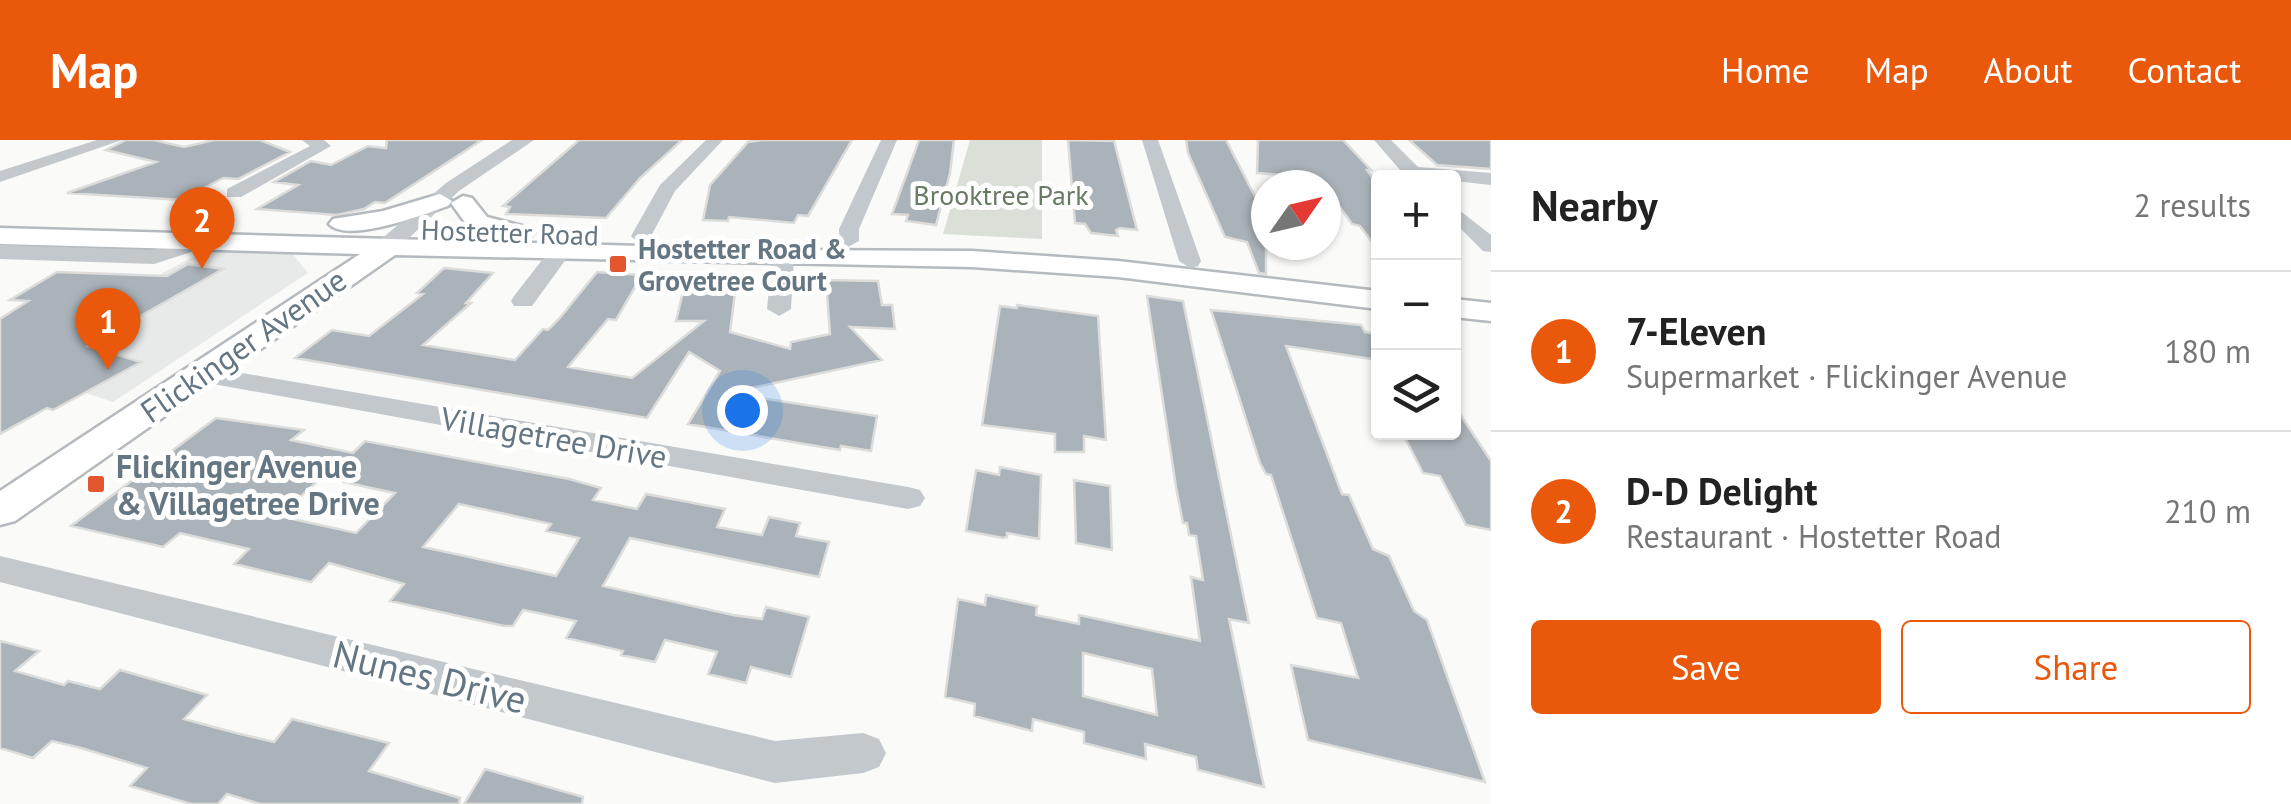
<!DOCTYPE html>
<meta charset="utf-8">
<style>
:root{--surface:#fff;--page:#f2f2f2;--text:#222;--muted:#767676;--line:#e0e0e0;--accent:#ea580c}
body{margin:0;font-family:"PT Sans",sans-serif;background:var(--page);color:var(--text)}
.controls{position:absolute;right:30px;top:30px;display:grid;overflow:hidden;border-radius:10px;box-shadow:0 2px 8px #0004}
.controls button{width:90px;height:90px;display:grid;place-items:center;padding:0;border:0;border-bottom:2px solid var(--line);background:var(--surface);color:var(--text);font:50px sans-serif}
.compass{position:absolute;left:1251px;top:30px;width:90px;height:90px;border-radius:50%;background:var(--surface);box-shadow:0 2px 8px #0004;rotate:56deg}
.you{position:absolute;left:742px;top:270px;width:35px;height:35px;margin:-25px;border:8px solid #fff;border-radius:50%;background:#1a73e8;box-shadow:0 0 0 15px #1a73e833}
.badge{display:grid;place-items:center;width:65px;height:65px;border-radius:50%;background:var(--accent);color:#fff;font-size:32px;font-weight:700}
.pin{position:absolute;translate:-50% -82px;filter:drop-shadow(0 2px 5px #0008)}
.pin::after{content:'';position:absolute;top:52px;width:35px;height:30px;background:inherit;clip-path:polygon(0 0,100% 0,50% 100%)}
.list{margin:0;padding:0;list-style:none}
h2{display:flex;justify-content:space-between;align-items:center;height:130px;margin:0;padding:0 40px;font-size:42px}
h2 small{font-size:32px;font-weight:400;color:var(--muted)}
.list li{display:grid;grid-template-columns:65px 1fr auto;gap:30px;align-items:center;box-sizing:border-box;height:160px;padding:0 40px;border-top:2px solid var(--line)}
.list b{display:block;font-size:38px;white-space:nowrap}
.list p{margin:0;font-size:32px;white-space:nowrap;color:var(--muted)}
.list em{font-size:32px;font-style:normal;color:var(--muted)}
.actions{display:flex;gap:20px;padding:30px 40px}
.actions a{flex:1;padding:22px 0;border:2px solid var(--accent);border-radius:10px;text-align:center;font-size:35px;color:var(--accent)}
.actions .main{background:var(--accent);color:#fff}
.icon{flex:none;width:55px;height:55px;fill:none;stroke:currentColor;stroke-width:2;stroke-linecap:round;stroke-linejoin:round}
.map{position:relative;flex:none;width:1491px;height:664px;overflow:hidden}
header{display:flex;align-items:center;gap:60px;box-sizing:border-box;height:140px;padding:0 50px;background:var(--accent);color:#fff}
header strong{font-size:48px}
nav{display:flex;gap:55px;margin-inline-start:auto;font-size:35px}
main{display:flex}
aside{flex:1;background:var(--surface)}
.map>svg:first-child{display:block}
.built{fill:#e8e9e9}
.green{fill:#dadfd7}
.building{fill:#aab3b9;stroke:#dcdcda;stroke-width:2.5;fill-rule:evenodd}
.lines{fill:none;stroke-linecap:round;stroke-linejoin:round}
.major-casing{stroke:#b5babe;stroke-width:5}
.minor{fill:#c3c8cc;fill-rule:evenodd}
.major{fill:#fff;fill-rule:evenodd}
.poi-dot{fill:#e4572e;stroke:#fff;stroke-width:4}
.labels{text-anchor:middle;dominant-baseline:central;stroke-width:10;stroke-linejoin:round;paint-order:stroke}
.far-park-label{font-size:28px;fill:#687a64;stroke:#fff}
.far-street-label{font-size:28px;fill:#657683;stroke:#fff}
.far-poi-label{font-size:28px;font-weight:bold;fill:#657683;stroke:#fff;text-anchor:start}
.street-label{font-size:32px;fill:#657683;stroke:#fff}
.poi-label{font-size:32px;font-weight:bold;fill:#657683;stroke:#fff;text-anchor:start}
.near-street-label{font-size:38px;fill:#657683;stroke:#fff}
</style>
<header>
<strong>Map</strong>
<nav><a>Home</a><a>Map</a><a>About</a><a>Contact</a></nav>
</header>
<main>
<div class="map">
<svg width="1491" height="664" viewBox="0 0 1491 664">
<rect width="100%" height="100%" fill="#fafaf8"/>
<path class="built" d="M202,112L292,113L308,133L113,262L0,224V220Z"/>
<path class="green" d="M970,0H1042V99L943,94Z"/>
<path class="building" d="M126,0H154L184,7L214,0H260L290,12L238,39L223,38L182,60L67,53L156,22L106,10Z
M387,0H482L385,63L375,62L364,69L337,75L257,69L298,45L274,42L311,21L331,25L368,6L386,8Z
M579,0H682L640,38L606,78L506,74L510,67L503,66Z
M762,0H852L808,76L798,75L794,83L729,77L728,81L703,80L710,45L748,2Z
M919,0H954L950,33L936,85L906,81L908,75L892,74Z
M1068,0L1114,1L1137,90L1120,88L1116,90L1118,96L1091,93L1085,84L1075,83Z
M1186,0H1226L1266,78V134L1259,133L1247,102L1225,97L1188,13Z
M1258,0H1343L1371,30H1367L1378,45V110L1360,86L1352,84L1319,38L1257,33Z
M1409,0H1491V29L1437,25Z
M188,124L223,129L88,206L141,222L53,270L47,268L0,294V179L28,161L10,160L57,132L167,136Z
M444,128L493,133L466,163H471L423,205L515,220L543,189L548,190L559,179L597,132L642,135L616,180L608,179L568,227L632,238L704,181H676L687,135L737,137L730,192L790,209L791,202L830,194L826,140L878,141L882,165H892L895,189L850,187L882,220L728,253L877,276L871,311L841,306L840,310L688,284L720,231L689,212L647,278L295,218L332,190L369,196L423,154L417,153Z
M1147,156L1183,161L1249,483L1229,479L1264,647L1198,630L1196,617L1145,604L1146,619L1084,603V592L1033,579L1032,591L974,576L975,564L945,557L958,459L985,465L986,455L1037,466L1036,475L1079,484V475L1200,501L1191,437L1203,440L1196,396L1189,395L1187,383H1183L1176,347ZM1083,513L1152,529L1157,575L1083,556Z
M1017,165L1098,176L1106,300L1084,296V312H1055V294L982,285L1000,166L1017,168Z
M1211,170L1361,185L1365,192L1378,194V220L1286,206L1342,354L1349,355L1373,409L1389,416L1414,471L1427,480L1485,642L1308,600L1291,525L1358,538L1341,483L1317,478L1271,335L1266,334L1260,323Z
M1454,265L1491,321V390L1466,385L1440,336L1423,333L1402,292H1454Z
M216,278L304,290L291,300L353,313L365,301L569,339L601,348L593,360L637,369L646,354L725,369L717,387L762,395L769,377L800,383L796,396L829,402L819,437L630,398L603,446L733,475L762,479L766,467L809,477L791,537L751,527L746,543L708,534L717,512L665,500L655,522L621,515L623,511L566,498L576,481L523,470L513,486H504L390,461L404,444L329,423L311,442L234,424L249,409L180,393L163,407L71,386ZM322,337L371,348L395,353L356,393L279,376ZM459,364L551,384L546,391L579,398L556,436L423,407Z
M1000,327L1041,335L1039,399L1007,393V397L1003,398L966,391L976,330L999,335Z
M1074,340L1110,346L1112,410L1076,403Z
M0,501L39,511L15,531L64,545L68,541L100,549L120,530L207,555L184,579L236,593L274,602L292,579L389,603L369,631L460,658L459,664H260L227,654L218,664H191L130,646L147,628L81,608L52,601L33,618L0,608Z
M485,629L583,657L582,664H464Z"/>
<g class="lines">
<g class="major-casing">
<path id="major" d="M440,54L452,61L448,66C424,74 348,104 329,84L333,79L383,71Z
M463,56L472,58L487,77L530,88L534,93L521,101L469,88L451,63Z
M0,88L783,110L972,111L1118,121L1378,151V169L1118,137L972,127L395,115L15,381L0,385V351L360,114L0,104Z
M1454,159L1491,163V181L1454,177Z"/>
</g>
<path class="minor" d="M97,0H122L0,42V31Z
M302,0H324L331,6L241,57H227V49L310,6Z
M512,0H534L459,51L394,112H378L375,107L378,102L446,43Z
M706,0H723L675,51L649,100H635L631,96L660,45Z
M881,0H897L859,89V101L848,107L840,106L839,89Z
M1142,0H1158L1201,121L1198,126L1190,128L1179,121Z
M1374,0H1391L1418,27L1491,33V45L1454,41V38H1407Z
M1454,66L1491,95V112L1483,111L1454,82Z
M202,95L213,101L210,106L154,124L0,119V105L152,110Z
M561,104L572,111L532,166H514L511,161L514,156L553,106Z
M783,111L794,118L791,169L779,176L767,169L772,118Z
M201,226L908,347L920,350L925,358L920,366L908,369L191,240L187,234L191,228Z
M0,416L775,601L863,593L879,599L886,613L879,627L863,633L775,643L0,442Z"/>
<use href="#major" class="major"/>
</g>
<g class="poi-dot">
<rect x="608" y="114" width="20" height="20" rx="5"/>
<rect x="86" y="334" width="20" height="20" rx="5"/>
</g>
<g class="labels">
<g class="far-park-label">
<text x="1001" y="54">Brooktree Park</text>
</g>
<g class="far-street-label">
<text transform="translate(510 92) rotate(2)">Hostetter Road</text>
</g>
<g class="far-poi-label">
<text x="638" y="108">Hostetter Road &amp;<tspan x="638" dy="32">Grovetree Court</tspan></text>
</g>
<g class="street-label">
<text transform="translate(243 205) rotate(-35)">Flickinger Avenue</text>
<text transform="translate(554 297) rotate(10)">Villagetree Drive</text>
</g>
<g class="poi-label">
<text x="116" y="326">Flickinger Avenue<tspan x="116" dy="37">&amp; Villagetree Drive</tspan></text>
</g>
<g class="near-street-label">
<text transform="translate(430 536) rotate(14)">Nunes Drive</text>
</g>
</g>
</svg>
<div class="controls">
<button>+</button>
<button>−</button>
<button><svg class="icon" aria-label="layers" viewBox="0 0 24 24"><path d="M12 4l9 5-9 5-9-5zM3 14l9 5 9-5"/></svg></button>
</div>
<svg class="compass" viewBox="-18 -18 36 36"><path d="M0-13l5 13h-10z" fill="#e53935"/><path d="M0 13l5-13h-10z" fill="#767676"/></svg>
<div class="you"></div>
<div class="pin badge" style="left:108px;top:230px">1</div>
<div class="pin badge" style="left:202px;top:129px">2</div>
</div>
<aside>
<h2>Nearby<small>2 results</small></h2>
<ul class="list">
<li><span class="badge">1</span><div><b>7-Eleven</b><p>Supermarket · Flickinger Avenue</p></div><em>180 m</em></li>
<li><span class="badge">2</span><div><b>D-D Delight</b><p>Restaurant · Hostetter Road</p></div><em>210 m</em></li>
</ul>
<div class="actions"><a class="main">Save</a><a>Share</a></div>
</aside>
</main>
